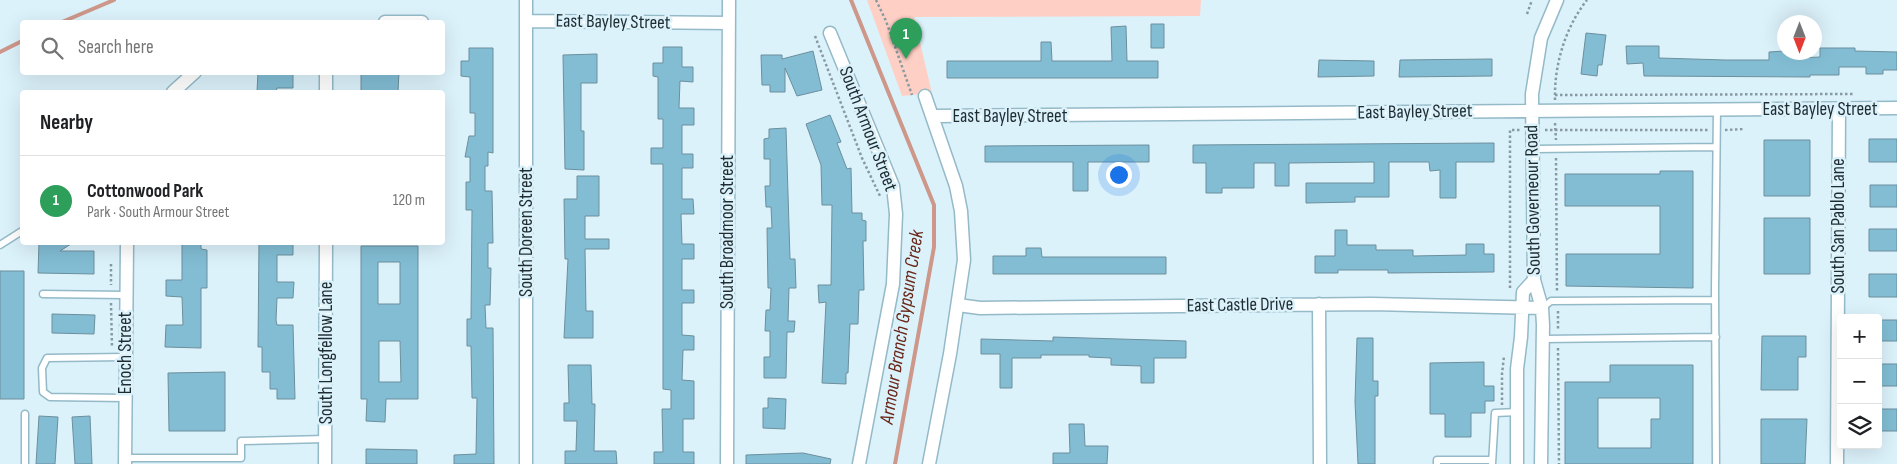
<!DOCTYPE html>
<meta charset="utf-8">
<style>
:root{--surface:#fff;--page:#f6f6f6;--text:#202124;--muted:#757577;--line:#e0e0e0;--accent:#111827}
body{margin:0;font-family:"Sofia Sans Condensed",sans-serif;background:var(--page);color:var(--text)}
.controls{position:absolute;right:15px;bottom:15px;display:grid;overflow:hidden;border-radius:5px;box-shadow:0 5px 20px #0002}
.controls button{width:45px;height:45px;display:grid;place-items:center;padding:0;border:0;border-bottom:1px solid var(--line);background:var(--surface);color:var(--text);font:25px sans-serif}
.compass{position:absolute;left:1777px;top:15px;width:45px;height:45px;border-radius:50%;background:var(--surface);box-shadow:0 5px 20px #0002;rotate:180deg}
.you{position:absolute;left:1118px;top:174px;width:18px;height:18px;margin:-12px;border:4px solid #fff;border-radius:50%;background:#1a73e8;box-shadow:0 0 0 8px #1a73e833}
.badge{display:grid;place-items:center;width:32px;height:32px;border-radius:50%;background:var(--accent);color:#fff;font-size:16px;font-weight:700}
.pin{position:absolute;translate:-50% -41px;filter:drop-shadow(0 1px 2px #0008)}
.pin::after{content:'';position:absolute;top:26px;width:18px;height:15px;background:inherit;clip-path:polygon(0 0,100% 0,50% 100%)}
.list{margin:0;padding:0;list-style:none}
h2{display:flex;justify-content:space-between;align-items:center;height:65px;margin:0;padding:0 20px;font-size:21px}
h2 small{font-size:16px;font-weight:400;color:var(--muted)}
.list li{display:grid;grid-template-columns:32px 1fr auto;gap:15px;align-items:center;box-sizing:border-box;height:90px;padding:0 20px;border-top:1px solid var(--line)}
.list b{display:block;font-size:19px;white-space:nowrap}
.list p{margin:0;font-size:16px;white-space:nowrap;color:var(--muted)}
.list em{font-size:16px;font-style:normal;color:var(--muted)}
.icon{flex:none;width:28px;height:28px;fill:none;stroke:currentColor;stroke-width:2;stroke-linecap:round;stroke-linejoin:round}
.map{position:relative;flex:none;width:1897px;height:464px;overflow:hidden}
.search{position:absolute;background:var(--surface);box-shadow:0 5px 20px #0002;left:20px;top:20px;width:425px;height:55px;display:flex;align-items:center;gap:12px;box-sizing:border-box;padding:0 18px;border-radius:5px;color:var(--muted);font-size:19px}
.panel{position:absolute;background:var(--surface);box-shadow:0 5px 20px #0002;left:20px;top:90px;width:425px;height:155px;border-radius:5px}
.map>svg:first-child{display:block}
.green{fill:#fed0c5}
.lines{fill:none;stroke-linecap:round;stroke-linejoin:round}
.stream{stroke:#cd978a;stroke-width:4}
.building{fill:#82bdd4;stroke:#6c8f9c;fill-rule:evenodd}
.lane-casing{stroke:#94b9c7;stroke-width:9}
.street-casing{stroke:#94b9c7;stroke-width:15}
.path{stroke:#8799a1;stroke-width:2.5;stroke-dasharray:2.5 2.5;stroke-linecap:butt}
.lane{stroke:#fff;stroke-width:6}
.street{stroke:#fff;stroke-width:12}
.labels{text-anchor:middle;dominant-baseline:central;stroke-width:5;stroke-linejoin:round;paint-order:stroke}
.street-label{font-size:19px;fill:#1e2c32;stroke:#dcf2fb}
.water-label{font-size:20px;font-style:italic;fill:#6a2719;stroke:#dcf2fb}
</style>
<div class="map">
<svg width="1897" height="464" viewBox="0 0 1897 464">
<rect width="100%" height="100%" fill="#dcf2fb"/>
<path class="green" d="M867,0H1201L1200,16L914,17L932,93L902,96Z"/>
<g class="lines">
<path class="stream" d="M851,0L934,205V247L895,464
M62,22L114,0
M0,52L22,41"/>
</g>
<path class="building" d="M1151,24H1164V48H1151Z
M1126,26L1127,61H1158V78H947V61H1041V42H1051L1052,61H1112L1111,27Z
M1586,33L1606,35L1602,65H1598L1597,76L1581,74Z
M1626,46H1659V58L1725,60H1769V52L1784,51L1798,52V58L1820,57V48H1855V51L1897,52V70H1883V74H1866V67H1839V75H1810V77L1644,76L1643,63L1627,64Z
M663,47H682V67H693V82L680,81L679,108H694V125H682V154H693V168H682V199H693L694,214H681L682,244H694V259H682V290H694V303H682V335L694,336V350H683L682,380L694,381V419H683V452H694V464H654V452H663L662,409H671V390L663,389V164H651V148H663V119H658V77L653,76V63H663Z
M469,48H493V153L488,152V166H485V191H492L493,243H488V268H491L490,305H485L486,328H493L494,464H454V455L476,454L477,398H472L471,346H467V319H471L472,210H466V182H470V157H465L469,136H475V113H470V77L461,76V61H469Z
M813,51L822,90L797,96L785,68V92H770V85H762L761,55H782V59Z
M597,54V83H581V131H584V170L565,169L563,55Z
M1492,59V76L1399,77L1400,60Z
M1319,60L1374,61V76L1318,77Z
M258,72H293V88H277L276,92H257Z
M361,72H399L398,92H361Z
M830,115L841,142L837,143L847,169L851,168L852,213H862V220L866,221V241H863L864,290H859L858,324H850L848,373H846V384L822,383L826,302L819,303L818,285H831L832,205H822L821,165L806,124Z
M786,128L790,259H795L796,288H789L788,321H795L794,332H787L786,378H764V357H770V331H765L766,310H770L771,288H768L767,228H772L771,207H766L765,186H770V159H764V139L769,138V129Z
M1869,139H1897V162H1869Z
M1764,140H1810V196H1764Z
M1494,143V162H1456V198H1440V170L1430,171L1429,162H1389V197H1355V202L1306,203V183H1374V162L1289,163V186H1275V163H1254V188H1222V193H1206V163H1193V145Z
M1149,145V162H1088V191H1073V162H985V146Z
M1660,171H1693V288L1566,286V254H1660V206H1565V174H1660Z
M577,176H599V216H585V239H609V249H585L586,311H593V338H564L568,259H565L564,199H577Z
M1870,185H1897V207H1870Z
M1764,218H1810V274H1764Z
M1869,229H1897V251H1869Z
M1335,230H1347V245H1376V250H1413V256L1466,255V244H1484V254H1494V272L1388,273V270H1338V273H1315V256H1335Z
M39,242H74L60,251H94V274L38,273Z
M182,242H201V249L207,250V288H201V348L165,347L166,325H183L182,297L166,296V280H182Z
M259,242H293V255H277V282H294L293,298H277L276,320L277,325H293L295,399H277V389H270V372H262V347H258Z
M361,246H418V399H386L385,422L366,421L367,399H361ZM378,262H400V304H378ZM379,341H400L401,382H379Z
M1026,248H1041L1042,257H1166V274H993V256H1026Z
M0,271H24V399H0Z
M1869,274H1897V297H1869Z
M52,314L95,315L94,334L52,333Z
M1878,320H1897V341H1878Z
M1762,336H1806V357H1798V390H1761Z
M1053,337L1186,341V358H1154V383H1141V366L1111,365V358L1089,357V355H1041V358H1012V388H1000V354H981V339L1053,341Z
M1357,338H1373V381H1378V396H1375V464H1358L1355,402Z
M1484,362V386H1494V401H1485V413H1471V437H1445V414H1430V363Z
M1878,364H1897V386H1878Z
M568,365H591L592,404H595L594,451H616L617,464H565V451H576L577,421H564V403H569Z
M1610,365H1693V464H1565V382H1610ZM1598,398H1660V419H1651V448H1598Z
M225,372V431H169L168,373Z
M768,398L786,399L785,429L763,428V408H768Z
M1878,409H1897V431H1878Z
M39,416L58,417L55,464H36Z
M90,416L92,464H75L72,417Z
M1761,419H1807L1805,464H1761Z
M1069,424H1084L1085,446H1108L1107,464H1053V453H1070Z
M366,449L417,450V464H366Z
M803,453L831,459L830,464H746V455Z"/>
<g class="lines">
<g class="lane-casing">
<path id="lane" d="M1533,149L1716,147
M0,245L22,231
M43,294L125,295
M1542,308L1551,301L1715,300
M1543,339L1716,337
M125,398L50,397L43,392L42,368L47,358L125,357
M25,414V464
M125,458H241V441L325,439
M1437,464V460H1492
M1492,464L1495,413L1518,412
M1716,464L1715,289L1717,109"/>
</g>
<g class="street-casing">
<path id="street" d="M526,21L729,23
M385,22H422
M830,33L893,186L896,214L893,284L859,464
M326,72V92
M173,92L195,72
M925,96L956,186L961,211L964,260L950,354L929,464
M934,116L1897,108
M1319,304L1320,464
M958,305L980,308L1372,304L1542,308
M125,464L127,242
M325,464L326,242
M526,464V0
M727,464L729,0
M1517,464V369L1521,337L1523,292L1534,280
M1541,464L1543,325L1542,308L1534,280L1532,94L1541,38L1557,0
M1837,464L1839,109"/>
</g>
<path class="path" d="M876,0L886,21L912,95
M1527,14L1532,0
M815,36L862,158L880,196
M1555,95L1853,94
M1555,100C1554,65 1565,28 1587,0
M1555,123L1556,140
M1545,130H1709
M1725,130L1745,129
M1556,158L1557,293
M111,264V285
M1510,288V130H1522
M111,303L112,348
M1558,311V330
M1558,348L1559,464
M1502,405V374L1504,356"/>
<use href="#lane" class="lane"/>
<use href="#street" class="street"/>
</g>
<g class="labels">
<g class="street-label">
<text transform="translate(613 22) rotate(1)">East Bayley Street</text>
<text x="1820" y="109">East Bayley Street</text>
<text transform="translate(1415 112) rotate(-1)">East Bayley Street</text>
<text x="1010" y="116">East Bayley Street</text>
<text transform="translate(868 129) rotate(69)">South Armour Street</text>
<text transform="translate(1533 200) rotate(-91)">South Governeour Road</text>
<text transform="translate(1838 226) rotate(-90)">South San Pablo Lane</text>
<text transform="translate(526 232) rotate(-90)">South Doreen Street</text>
<text transform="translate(727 232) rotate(-90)">South Broadmoor Street</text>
<text transform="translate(1240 305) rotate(-1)">East Castle Drive</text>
<text transform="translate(125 353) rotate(-90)">Enoch Street</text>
<text transform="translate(326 353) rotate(-90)">South Longfellow Lane</text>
</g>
<g class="water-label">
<text transform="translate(902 327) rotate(-81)">Armour Branch Gypsum Creek</text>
</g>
</g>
</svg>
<div class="controls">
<button>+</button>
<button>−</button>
<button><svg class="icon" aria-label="layers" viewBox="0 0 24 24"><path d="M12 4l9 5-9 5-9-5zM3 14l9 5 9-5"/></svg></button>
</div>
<svg class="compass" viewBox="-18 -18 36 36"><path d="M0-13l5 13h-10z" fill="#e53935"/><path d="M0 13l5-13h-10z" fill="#757577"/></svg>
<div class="you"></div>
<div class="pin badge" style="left:906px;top:59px;background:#2e9e5b">1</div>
<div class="search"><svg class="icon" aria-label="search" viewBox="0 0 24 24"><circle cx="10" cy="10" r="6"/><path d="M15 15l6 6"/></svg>Search here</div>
<section class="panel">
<h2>Nearby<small></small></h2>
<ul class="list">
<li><span class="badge" style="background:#2e9e5b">1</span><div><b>Cottonwood Park</b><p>Park · South Armour Street</p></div><em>120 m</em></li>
</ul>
</section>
</div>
